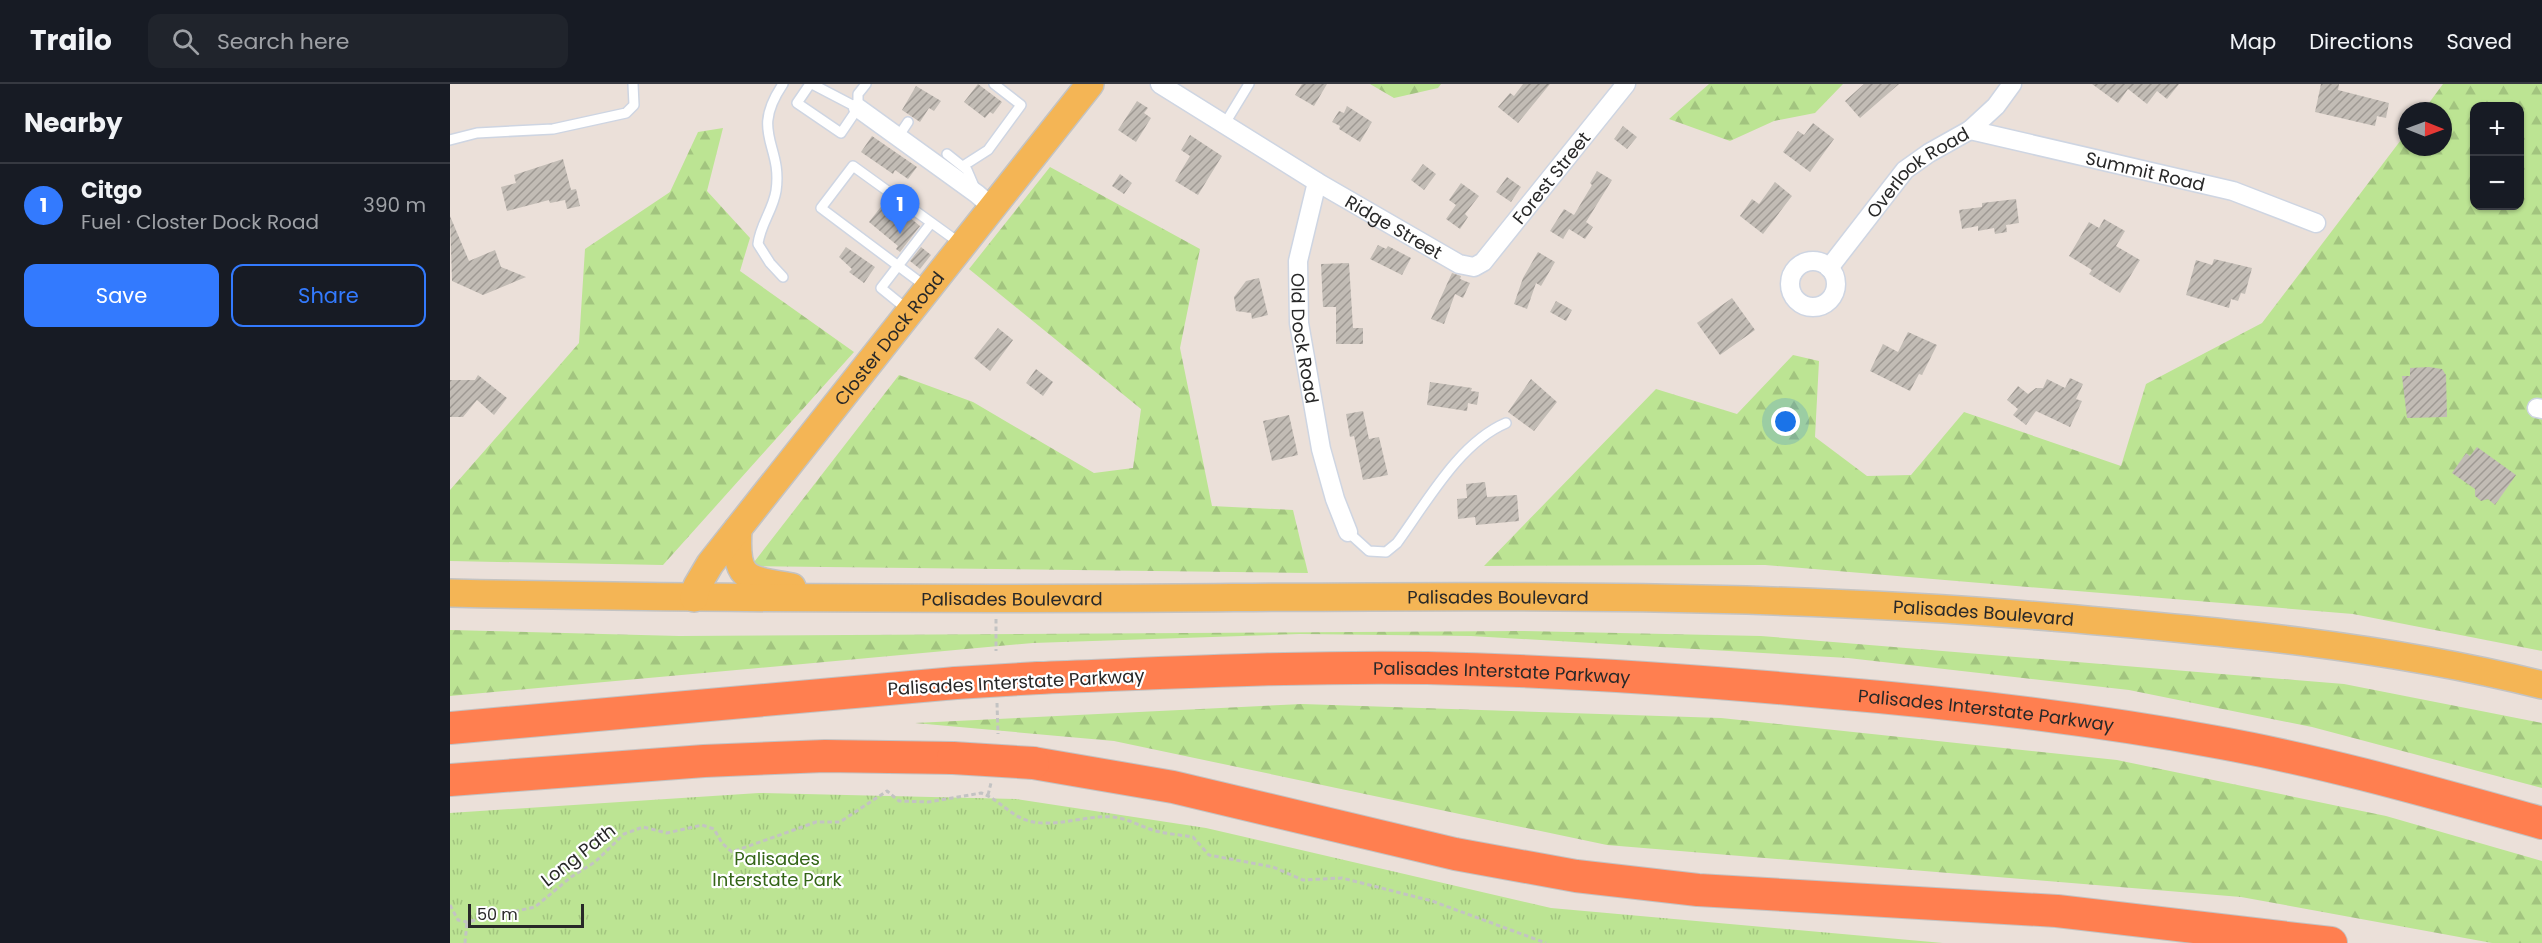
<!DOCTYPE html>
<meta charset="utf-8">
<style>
:root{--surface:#171b24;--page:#20242c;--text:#f1f3f6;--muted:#9ea1a6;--line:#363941;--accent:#337afe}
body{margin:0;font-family:Poppins,sans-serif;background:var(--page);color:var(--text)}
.controls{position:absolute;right:18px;top:18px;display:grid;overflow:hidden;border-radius:12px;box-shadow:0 2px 4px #0004}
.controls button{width:54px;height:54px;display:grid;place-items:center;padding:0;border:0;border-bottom:2px solid var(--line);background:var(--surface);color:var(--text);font:30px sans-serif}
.compass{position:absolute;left:1948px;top:18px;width:54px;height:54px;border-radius:50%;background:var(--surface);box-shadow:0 2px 4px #0004;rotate:91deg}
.scale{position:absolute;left:18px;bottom:15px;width:116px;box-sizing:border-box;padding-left:6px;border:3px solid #282828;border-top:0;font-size:16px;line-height:21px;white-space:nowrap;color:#282828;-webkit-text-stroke:4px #fff;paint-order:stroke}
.you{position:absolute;left:1336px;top:338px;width:21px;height:21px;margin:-15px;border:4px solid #fff;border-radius:50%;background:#1a73e8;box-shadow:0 0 0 9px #1a73e833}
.badge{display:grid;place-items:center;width:39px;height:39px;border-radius:50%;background:var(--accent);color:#fff;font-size:20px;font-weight:700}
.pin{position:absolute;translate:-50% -50px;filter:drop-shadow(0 2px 3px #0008)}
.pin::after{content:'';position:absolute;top:32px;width:21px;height:18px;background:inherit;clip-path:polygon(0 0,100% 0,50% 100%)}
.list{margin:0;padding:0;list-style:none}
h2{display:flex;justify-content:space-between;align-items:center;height:78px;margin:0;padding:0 24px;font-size:26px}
h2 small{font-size:20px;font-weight:400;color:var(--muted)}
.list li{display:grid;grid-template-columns:39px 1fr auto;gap:18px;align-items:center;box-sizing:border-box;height:84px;padding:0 24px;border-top:2px solid var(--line)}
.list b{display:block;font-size:22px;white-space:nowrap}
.list p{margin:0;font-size:20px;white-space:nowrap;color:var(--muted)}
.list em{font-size:20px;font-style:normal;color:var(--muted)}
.actions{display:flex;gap:12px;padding:18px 24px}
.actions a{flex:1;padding:14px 0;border:2px solid var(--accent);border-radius:12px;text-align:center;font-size:21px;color:var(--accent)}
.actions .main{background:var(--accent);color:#fff}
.icon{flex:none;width:33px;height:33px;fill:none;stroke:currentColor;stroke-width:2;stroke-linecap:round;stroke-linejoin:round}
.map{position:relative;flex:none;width:2092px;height:859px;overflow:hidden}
header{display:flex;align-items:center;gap:36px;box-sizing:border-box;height:84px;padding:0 30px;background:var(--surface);border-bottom:2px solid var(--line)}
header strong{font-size:28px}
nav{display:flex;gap:33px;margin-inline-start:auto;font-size:21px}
.search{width:420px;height:54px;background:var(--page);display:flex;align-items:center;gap:15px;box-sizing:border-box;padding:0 21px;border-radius:12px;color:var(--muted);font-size:22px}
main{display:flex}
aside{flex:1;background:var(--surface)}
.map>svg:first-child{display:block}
.forest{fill:url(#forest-firs);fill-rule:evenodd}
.park{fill:url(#park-tufts)}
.building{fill:url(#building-hatch)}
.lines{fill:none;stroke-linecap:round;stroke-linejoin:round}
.lane-casing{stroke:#ced5e2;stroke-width:12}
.street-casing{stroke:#ced5e2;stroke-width:21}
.primary-casing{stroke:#c3c3c3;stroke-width:30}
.highway-casing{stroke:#c3c3c3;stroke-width:34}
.path{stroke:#c3c3c3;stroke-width:3;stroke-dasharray:4.5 3;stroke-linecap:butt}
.lane{stroke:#fff;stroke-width:9}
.street{stroke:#fff;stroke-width:18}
.primary{stroke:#f4b555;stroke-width:27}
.highway{stroke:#ff7f50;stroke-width:32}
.highway-bridge-casing{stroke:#c3c3c3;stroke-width:34;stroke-linecap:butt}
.highway-bridge{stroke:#ff7f50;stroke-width:32}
.labels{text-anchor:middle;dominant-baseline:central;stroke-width:4.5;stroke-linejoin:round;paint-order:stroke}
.street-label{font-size:18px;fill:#282828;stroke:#fff}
.park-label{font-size:18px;fill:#346517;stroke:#fff}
</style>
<header>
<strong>Trailo</strong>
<div class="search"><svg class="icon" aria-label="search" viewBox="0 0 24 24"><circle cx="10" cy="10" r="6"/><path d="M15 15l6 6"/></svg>Search here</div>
<nav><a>Map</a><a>Directions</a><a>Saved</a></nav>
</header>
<main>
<aside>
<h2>Nearby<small></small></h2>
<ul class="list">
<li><span class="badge">1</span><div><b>Citgo</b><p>Fuel · Closter Dock Road</p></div><em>390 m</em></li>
</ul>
<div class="actions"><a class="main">Save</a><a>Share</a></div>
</aside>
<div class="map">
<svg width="2092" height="859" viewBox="0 0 2092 859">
<defs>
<pattern id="forest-firs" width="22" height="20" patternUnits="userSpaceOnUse" patternTransform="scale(1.5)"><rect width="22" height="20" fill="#bce493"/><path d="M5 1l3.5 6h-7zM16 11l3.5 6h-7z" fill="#a2c47f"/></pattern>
<pattern id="park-tufts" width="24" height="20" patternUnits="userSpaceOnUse" patternTransform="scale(1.5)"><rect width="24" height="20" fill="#bce493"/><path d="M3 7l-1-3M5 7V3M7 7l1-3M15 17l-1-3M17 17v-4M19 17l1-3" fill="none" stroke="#a2c47f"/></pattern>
<pattern id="building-hatch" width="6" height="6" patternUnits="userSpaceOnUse" patternTransform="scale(1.5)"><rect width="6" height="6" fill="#c2bcb5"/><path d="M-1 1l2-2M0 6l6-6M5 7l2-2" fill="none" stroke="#9e9993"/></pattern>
</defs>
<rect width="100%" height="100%" fill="#ebe0d9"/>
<path class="forest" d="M920,0H991L988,4L944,14Z
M1259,0H1393L1365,29L1324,37L1280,57L1219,35Z
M1993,0H2092V567L1903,530L1315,481L1034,482L1206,305L1287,330L1343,271L1369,277L1365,353L1417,392L1461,391L1514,328L1671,382L1696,300L1812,239L1957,48V63H1993V27H1973ZM2024,22H2070V122H2024Z
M273,44L257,107L300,154L290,187L404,268L213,481L0,477V406L129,259L135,165L220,108L248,48Z
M600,83L750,165L730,264L762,422L843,426L858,489L301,482L449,291L523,318L644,389L683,384L691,325L519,185Z
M0,546L229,552L1072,547L1311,552L1894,600L2092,639V704L1862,643L1679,606L1398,574L1021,552L850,550L583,559L0,612Z
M852,620L1271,634L1667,676L1936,732L2092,777V859H2042L1791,813L1157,761L664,657L465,639Z"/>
<path class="park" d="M309,709L566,715L756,744L1101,824L1493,859H0V729Z"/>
<path class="building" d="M528,0L552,18L543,30L540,28L535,34L514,18Z
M852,0H877L864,22L845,11Z
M1073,0H1100L1068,39L1048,23L1060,9L1064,12Z
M1414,0H1449L1410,34L1395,17Z
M1642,0H1729L1717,15L1707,7L1697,20L1678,5L1668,19Z
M1871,0H1889L1888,6L1939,19L1936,34L1927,32L1925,42L1865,28Z
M466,2L491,17L484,27L479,24L470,38L452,26Z
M687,17L698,24L694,29L701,34L686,58L668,46Z
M897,22L922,38L910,58L889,45L890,42L882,38L889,27L894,29Z
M1363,39L1384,55L1360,88L1333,68L1348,47L1354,51Z
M1173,42L1187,53L1177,65L1164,55Z
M740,51L772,72L748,111L725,97L740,72L731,66Z
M422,52L467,83L458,95L445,86L443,90L411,68Z
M113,75L121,106L126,105L130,122L117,125L115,116L100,119L99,116L57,127L51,103L66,99L64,91Z
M973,80L986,90L974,106L961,96Z
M1147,87L1162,96L1136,138L1143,143L1135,155L1119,145L1113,155L1100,147L1114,125L1124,131L1142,101L1140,99Z
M670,90L682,99L674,110L662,102Z
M1057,93L1071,103L1061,118L1046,108Z
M1325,98L1342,112L1313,150L1290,132L1302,115L1309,120Z
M1011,99L1029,112L1015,130L1018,133L1010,145L996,135L1006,121L999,116Z
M437,115L470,142L450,168L446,165L448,162L419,138Z
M1566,115L1569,139L1556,141L1557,148L1545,150L1544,144L1528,147V142L1512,145L1509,126L1532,123V119Z
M0,132L19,177L45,166L51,183L76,193L33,211L2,197Z
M1654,135L1675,147L1666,162L1690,176L1670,209L1639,190L1642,186L1619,172L1639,138L1649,144Z
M928,161L936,165L938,162L961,174L952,191L920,175Z
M396,163L425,183L414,199L399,188L402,185L389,173Z
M471,163L481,171L470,185L460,177Z
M1088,168L1105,178L1091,202L1086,199L1077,225L1064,220L1073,194Z
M1764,175L1802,184L1795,210L1791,209L1788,217L1781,215L1779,224L1736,211L1746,176L1762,181Z
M899,179L903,244H913V260H886V223H873L871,180Z
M1002,189L1011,192L1010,195L1020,199L1013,214L1005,210L994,240L981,235Z
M809,194L818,231L802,235L801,229L786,227L784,213L796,197Z
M1282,214L1305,246L1270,271L1247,239Z
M1106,217L1122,226L1116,237L1100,228Z
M548,244L563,256L540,287L524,274Z
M1458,248L1487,261L1472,291L1469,290L1460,307L1420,287L1433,260L1448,268Z
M1979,283L1992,285L1996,291L1997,333L1957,334L1952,292H1960V284Z
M586,285L603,298L593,312L576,299Z
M28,291L57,314L44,331L27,316L13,333H0V296H25Z
M1620,294L1633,300L1626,315L1632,317L1620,343L1586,327L1576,341L1563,331L1568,325L1557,316L1568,302L1578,310L1586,304H1593L1597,295L1615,304Z
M1081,295L1107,318L1084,347L1058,328Z
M980,298L1022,304L1021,307L1029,308L1027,321L1018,319L1017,327L977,321Z
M913,327L919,355L929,353L938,391L913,396L904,352L900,353L896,330Z
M839,331L848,371L822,377L813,337Z
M2027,363L2066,391L2045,421L2038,415L2031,417L2025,412V405L2002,389L2016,369L2020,372Z
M1035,398L1037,413L1067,411L1069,437L1026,441L1025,433L1008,435L1007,415L1017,414L1016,400Z"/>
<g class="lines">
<g class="lane-casing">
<path id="lane" d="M333,0C299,50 333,60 326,107C323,126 310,141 308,160L320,179L333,193
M360,0L347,19L391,49L408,24V10L416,0
M362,0L408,24
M774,41L799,0
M448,53L458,38
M0,56L27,49L103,45L176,29L184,21L183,0
M497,70L517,86L526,107
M513,82L538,66L571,21L544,0
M475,202L371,124L403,82L511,160
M458,226L431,204L481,139
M898,448L919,467L936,468L947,459C977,418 1009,359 1056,339"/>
</g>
<g class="street-casing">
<g id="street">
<path id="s1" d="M710,0L867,98L1009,180L1024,183L1033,178L1176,0"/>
<path d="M408,24L527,110L543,124"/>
<path id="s2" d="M1520,46L1783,107L1866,139"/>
<path id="s3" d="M867,98L848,177L849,239L871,365L885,415L898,448"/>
<circle cx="1363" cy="200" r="23"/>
<path id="s4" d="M1379,184L1455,86L1479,69L1520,46L1546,22L1562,0"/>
<path d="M2087,324L2092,325"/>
</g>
</g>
<g class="primary-casing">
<g id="primary">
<path d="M288,445C285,496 295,495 342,503"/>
<path id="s5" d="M0,509C243,515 485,515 727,514C1019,512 1311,508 1602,533C1766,547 1932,561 2092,601"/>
<path id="s6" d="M244,514L247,502L260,480L640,0"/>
</g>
</g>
<g class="highway-casing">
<g id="highway">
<path id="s7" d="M588,594C718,589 848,582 977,584C1110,587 1242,596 1373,608C1505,619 1636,634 1766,658C1877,678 1984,709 2092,739"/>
<path d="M0,644L506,599"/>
<path d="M583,679L723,703L1005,770L1126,792L1248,806L1607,827L1881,859"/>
<path d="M0,696L254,677L375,672L503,674"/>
</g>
</g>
<path class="path" d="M546,535V567
M547,619L548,650
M538,711L541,699
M0,821L8,836L17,838L85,823L121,793L145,778L174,750L193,743L217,749L252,741L264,745L272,759L282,768L366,738H390L437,707L449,717L478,718L531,709C549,715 560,732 579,737C607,744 634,731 662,733C678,734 691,743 706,747C718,750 731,751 743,753L759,771L823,783L853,796L892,794L982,817L1096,859
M15,859L17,838"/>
<use href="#lane" class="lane"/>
<use href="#street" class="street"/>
<use href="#primary" class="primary"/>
<use href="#highway" class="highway"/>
<g class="highway-bridge-casing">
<path id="highway-bridge" d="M506,599L588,594
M503,674L583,679"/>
</g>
<use href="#highway-bridge" class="highway-bridge"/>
</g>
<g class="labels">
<g class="street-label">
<text stroke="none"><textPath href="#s2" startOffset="180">Summit Road</textPath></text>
<text stroke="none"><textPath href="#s4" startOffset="132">Overlook Road</textPath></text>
<text stroke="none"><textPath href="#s1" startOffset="483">Forest Street</textPath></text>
<text stroke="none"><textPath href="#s1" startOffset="274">Ridge Street</textPath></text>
<text stroke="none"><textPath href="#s3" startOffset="159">Old Dock Road</textPath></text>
<text stroke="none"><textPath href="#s6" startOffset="326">Closter Dock Road</textPath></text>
<text stroke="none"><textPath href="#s5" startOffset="1048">Palisades Boulevard</textPath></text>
<text stroke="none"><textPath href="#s5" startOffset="562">Palisades Boulevard</textPath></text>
<text stroke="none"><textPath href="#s5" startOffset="1534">Palisades Boulevard</textPath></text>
<text stroke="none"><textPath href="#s7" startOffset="464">Palisades Interstate Parkway</textPath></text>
<text transform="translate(566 598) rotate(-3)">Palisades Interstate Parkway</text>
<text stroke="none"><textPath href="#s7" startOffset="950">Palisades Interstate Parkway</textPath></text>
<text transform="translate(128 771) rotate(-38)">Long Path</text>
</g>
<g class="park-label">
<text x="327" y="774">Palisades<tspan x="327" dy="21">Interstate Park</tspan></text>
</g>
</g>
</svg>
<div class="controls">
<button>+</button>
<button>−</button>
</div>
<svg class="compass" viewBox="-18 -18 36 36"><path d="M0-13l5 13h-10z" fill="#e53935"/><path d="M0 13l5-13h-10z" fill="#9ea1a6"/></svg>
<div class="scale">50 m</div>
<div class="you"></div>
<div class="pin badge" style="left:450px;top:150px">1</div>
</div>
</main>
